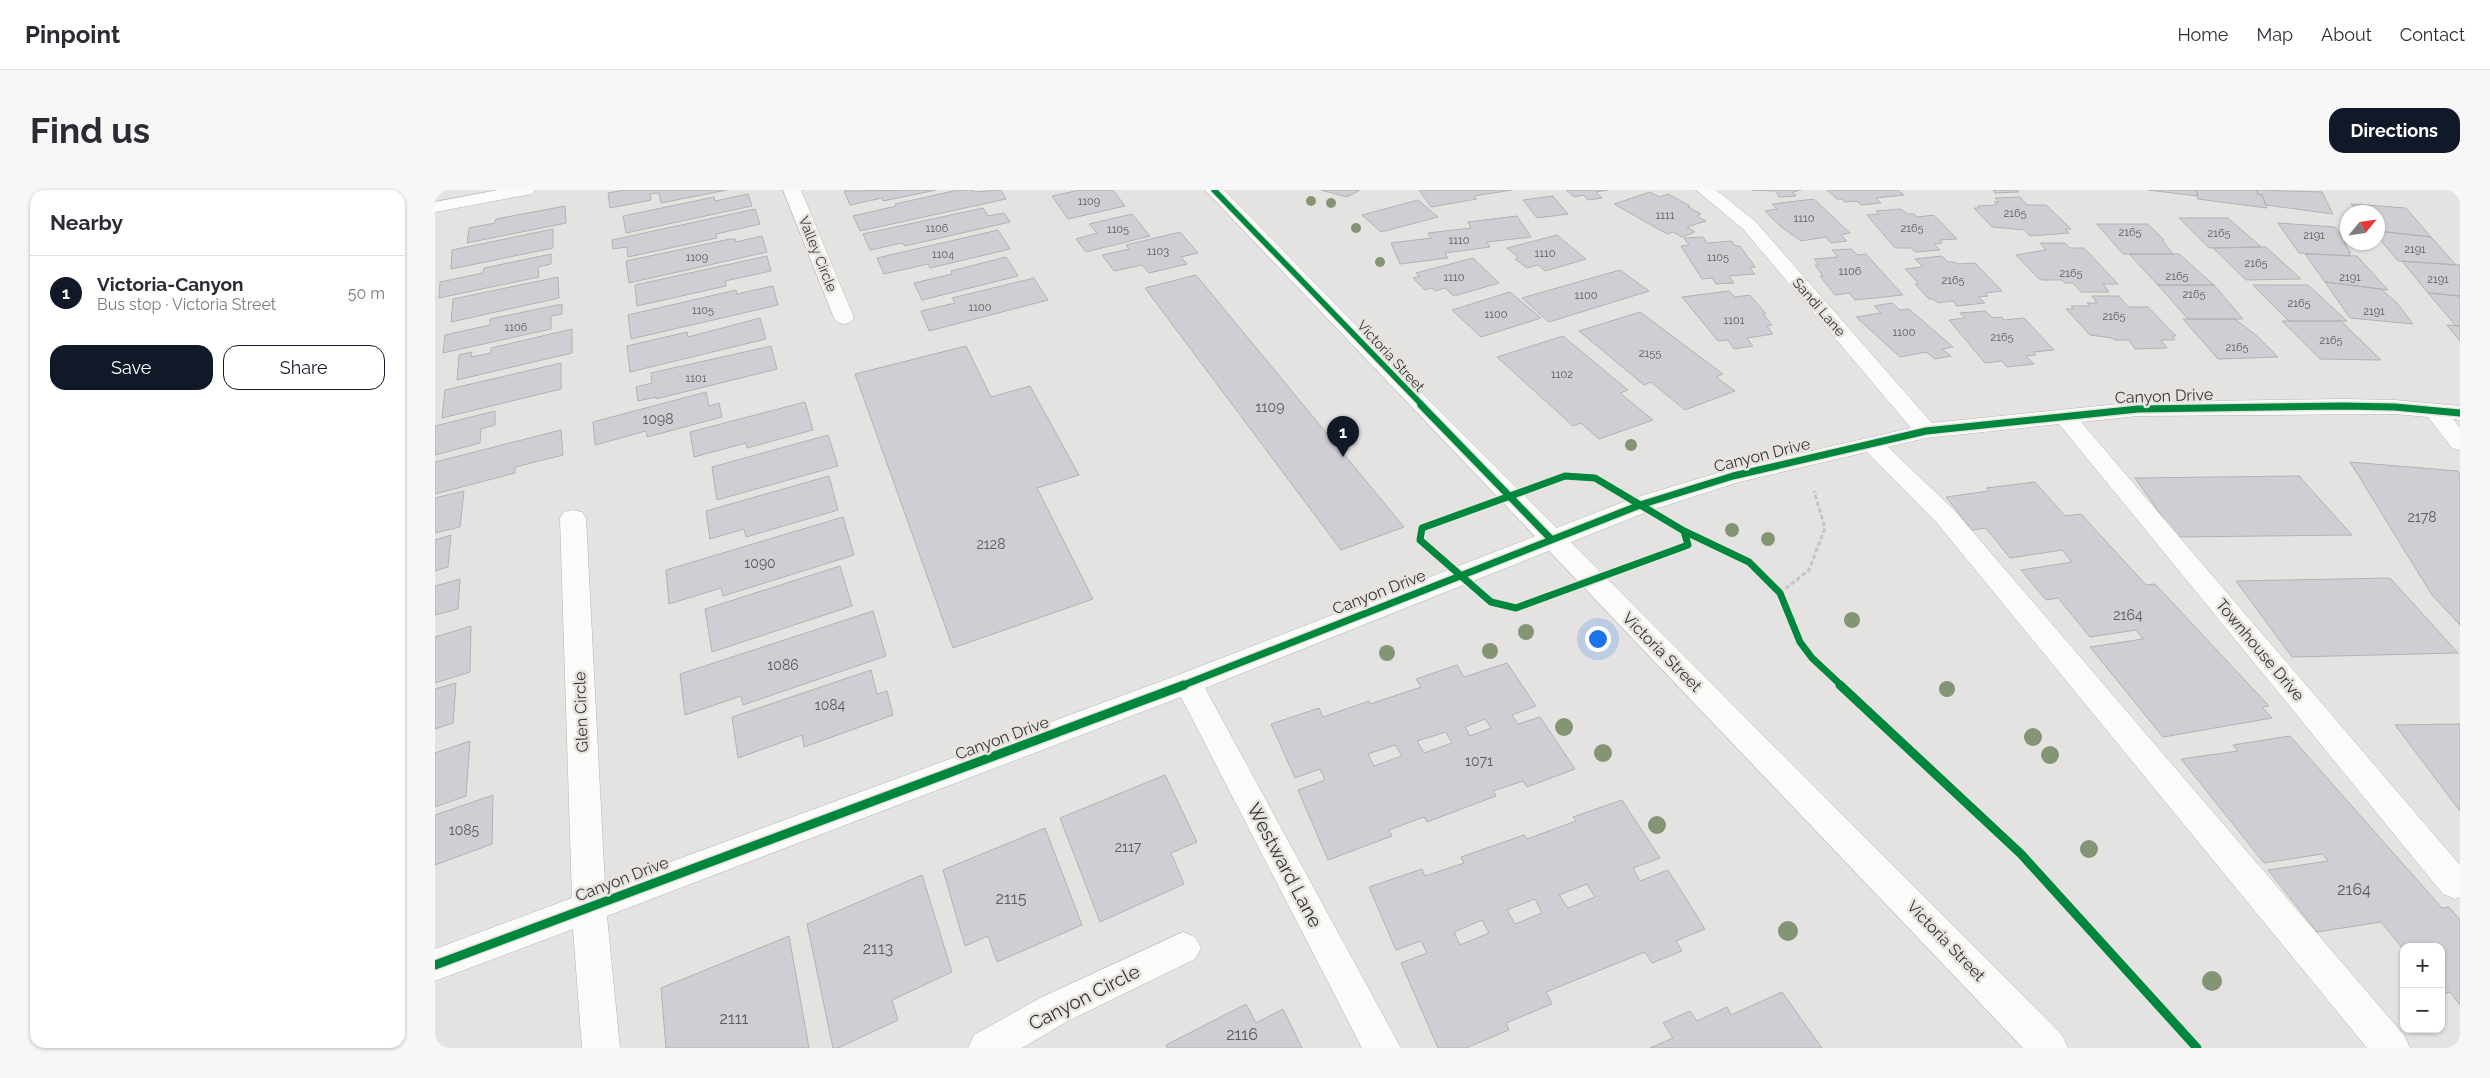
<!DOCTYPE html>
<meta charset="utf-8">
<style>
:root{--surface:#fff;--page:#f7f7f7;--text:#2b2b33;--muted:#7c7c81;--line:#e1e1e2;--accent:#111827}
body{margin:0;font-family:Raleway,sans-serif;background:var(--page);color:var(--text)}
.controls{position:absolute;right:15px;bottom:15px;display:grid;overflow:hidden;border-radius:10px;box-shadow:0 1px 4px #0004}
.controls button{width:45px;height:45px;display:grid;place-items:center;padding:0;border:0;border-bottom:1px solid var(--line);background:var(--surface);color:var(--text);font:25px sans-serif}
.compass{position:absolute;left:1905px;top:15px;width:45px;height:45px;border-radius:50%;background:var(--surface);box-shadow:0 1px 4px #0004;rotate:61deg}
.you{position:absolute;left:1162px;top:448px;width:18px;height:18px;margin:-12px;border:4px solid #fff;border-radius:50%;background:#1a73e8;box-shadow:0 0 0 8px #1a73e833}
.badge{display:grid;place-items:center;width:32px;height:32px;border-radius:50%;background:var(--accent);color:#fff;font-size:16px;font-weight:700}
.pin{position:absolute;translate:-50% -41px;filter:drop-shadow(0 1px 2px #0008)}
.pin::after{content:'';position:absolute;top:26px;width:18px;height:15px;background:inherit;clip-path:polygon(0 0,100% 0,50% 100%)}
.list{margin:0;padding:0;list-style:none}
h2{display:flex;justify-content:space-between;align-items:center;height:65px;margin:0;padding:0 20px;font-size:21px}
h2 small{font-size:16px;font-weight:400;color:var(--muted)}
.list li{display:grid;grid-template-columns:32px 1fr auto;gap:15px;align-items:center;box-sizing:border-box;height:75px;padding:0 20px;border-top:1px solid var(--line)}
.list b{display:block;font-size:19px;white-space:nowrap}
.list p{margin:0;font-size:16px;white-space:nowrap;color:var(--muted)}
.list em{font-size:16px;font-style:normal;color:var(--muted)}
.actions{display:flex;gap:10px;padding:15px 20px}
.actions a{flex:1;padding:11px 0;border:1px solid var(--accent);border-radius:15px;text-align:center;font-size:18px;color:var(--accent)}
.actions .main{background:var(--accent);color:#fff}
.map{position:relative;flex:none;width:2025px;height:858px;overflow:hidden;border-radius:15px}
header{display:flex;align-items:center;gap:30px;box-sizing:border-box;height:70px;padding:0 25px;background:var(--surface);border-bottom:1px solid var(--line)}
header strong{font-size:24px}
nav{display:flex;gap:28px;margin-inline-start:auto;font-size:18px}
.intro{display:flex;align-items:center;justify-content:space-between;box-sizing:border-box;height:120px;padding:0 30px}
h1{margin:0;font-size:35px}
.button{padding:12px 22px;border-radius:15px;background:var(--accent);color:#fff;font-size:18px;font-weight:700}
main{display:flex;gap:30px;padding:0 30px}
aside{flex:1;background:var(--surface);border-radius:15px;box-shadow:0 1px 4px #0004}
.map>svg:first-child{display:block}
.building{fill:#cfced5;stroke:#b3b2b2;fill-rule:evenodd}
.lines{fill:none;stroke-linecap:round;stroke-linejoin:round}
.minor-casing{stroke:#b6b5b3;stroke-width:1}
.major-casing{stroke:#b6b5b3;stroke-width:1}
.path{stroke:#c4c4c4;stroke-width:3;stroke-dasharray:4.5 2.5;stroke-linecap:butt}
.minor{fill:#fbfbfa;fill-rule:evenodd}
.major{fill:#fbfbfa;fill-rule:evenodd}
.cycleway-far2-casing{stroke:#e7e4df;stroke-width:8}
.cycleway-far1-casing{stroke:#e7e4df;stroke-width:10}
.cycleway-casing{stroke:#e7e4df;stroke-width:12}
.cycleway-far2{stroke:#00873e;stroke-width:5.5}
.cycleway-far1{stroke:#00873e;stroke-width:7}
.cycleway{stroke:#00873e;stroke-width:9}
.tree{fill:#849575}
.labels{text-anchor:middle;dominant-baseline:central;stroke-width:5;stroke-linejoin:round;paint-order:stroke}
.far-number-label{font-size:11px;fill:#5d5b5c}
.far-street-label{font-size:14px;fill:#363432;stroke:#e7e4df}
.number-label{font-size:14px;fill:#5d5b5c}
.street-label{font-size:16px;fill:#363432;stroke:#e7e4df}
.near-number-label{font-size:16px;fill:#5d5b5c}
.near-street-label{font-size:19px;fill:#363432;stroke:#e7e4df}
</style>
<header>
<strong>Pinpoint</strong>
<nav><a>Home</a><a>Map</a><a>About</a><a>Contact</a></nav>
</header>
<div class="intro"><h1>Find us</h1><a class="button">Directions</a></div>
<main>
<aside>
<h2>Nearby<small></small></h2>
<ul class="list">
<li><span class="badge">1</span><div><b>Victoria-Canyon</b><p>Bus stop · Victoria Street</p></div><em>50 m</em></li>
</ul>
<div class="actions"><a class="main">Save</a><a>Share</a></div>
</aside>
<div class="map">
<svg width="2025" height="858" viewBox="0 0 2025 858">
<rect width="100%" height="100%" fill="#e5e3e1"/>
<path class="building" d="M189,0H292L226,13L224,3L215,4L216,10L175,18L173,3Z
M501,0L448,11L447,8L415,15L409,1Z
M523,0H538L539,2L566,0L571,9L425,41L418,26L461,16L460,14Z
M645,0H678L690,16L633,29L617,6Z
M886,0H925L912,7Z
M984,0H1077L1039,6L1042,9L996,17Z
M1131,0H1173L1161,2L1167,8L1153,10L1148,5L1139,7Z
M1366,0L1358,2L1361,6L1344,7L1341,1L1317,0Z
M1392,0H1463L1469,5L1441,8L1446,13L1426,15L1422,11L1410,12L1407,9H1402Z
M1558,0H1582L1584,2L1560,3Z
M1713,0H1761L1763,6Z
M1761,0H1821L1823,4L1827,5L1832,18L1763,9Z
M1821,0L1887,2L1898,24L1831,15L1827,5L1823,4Z
M1215,2L1224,7L1233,4L1255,16L1253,17L1266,24L1262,26L1271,31L1252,37L1260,42L1247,47L1238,42L1232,44L1179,14Z
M313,4L317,16L191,43L188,26L279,7L280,11Z
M1118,6L1133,24L1102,28L1088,10Z
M1585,7L1592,15H1611L1636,39H1630L1634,43L1595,46L1590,40L1557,37L1539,18H1544L1543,16L1562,15L1559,12H1564L1560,8Z
M1379,9L1415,43L1406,45L1412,51L1396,53L1391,47L1366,51L1345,36L1330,21L1342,19L1337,14Z
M983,10L1003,27L946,42L927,25Z
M1916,14L1971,18L1996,47L1942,41V22H1923Z
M130,16L131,33L32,53L34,38L60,33L61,29Z
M548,18L553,26L569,23L575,32L470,56L467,53L435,60L428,44Z
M320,19L325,34L281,44L282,48L193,67L192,57L178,59L177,50Z
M1466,19L1473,24H1479L1482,27L1499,25L1522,49L1505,50L1507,53L1499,54L1505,60L1481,62L1476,58H1460L1432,25L1444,24L1441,21Z
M697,24L715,46L651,62L641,49L662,43L654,34Z
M1082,26L1096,47L1052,52L1055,57L1010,63L1013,68L965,74L956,53L996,48L993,43L1036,38L1033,32Z
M1744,28H1793L1826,57L1774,58Z
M1843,33L1900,37L1912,54L1909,53L1916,63H1913L1916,66L1864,63Z
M1662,34H1713L1729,50H1727L1738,64H1688Z
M118,39V58L16,79L17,60Z
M563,40L575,59L495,78L493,74L449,84L442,68Z
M1942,41L1996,47L2021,75L1963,71L1942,46Z
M745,42L763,63L746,67L752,74L714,83L707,75L679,81L667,65L694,59L691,55Z
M1122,45L1151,69L1110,81L1103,75L1092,78L1080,69L1084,68L1072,58Z
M327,46L332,62L194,93L191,71L295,49H300L301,52Z
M1268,47L1272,53L1297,51L1300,56H1305L1320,77L1315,78L1320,84L1294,86L1299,93L1281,94L1277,88L1267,89L1246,56L1254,55L1249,48Z
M1605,53H1630L1635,58H1649L1683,94H1668L1674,102H1646L1638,93H1630L1627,90H1607L1603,88L1581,65L1611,60Z
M1831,57L1866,89L1811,90L1778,58Z
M1416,59L1423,65L1431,64L1468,105L1420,110L1414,103L1400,105L1385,86H1388L1380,75H1384L1379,69L1403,67L1397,60Z
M116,64V74L103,77L104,87L4,108L5,92L48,83L49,78Z
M1694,64H1744L1779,95H1723Z
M1870,64L1922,66L1953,100L1890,92Z
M332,66L336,81L290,91L291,96L202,116L200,95Z
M1507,66L1513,72H1520L1522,74L1540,73L1567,101L1550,103L1553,106L1543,107L1550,113L1522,116L1518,111L1503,113L1498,109H1494L1480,94H1484L1470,79L1488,77L1480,69Z
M571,67L583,86L487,110L479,93L517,84L516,81Z
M1038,68L1064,93L1019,106L1010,98L1000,101L997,98L990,100L978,88L985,86L981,83Z
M1967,71L2025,75V106L1993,103Z
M1185,80L1214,101L1114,132L1087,108Z
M761,85L969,337L906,360L710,98Z
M123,87L124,108L16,132L18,109Z
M599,88L613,110L494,141L486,121L520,113L517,108Z
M1890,92L1946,99L1962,113L1978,134L1915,128Z
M1723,95H1779L1808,129H1753Z
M1818,95H1873L1912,131H1854Z
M338,96L343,115L196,149L193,125L301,100L302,104Z
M1294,101L1300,107L1315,105L1331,124H1328L1337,135L1332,136L1338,144L1312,148L1318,156L1299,159L1293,150L1283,151L1247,107Z
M1075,102L1106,128L1046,147L1017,120Z
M1993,103L2025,106V136H2021Z
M1657,106H1684L1693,117H1713L1741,146H1737L1740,150H1726L1732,158L1700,159L1694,150H1679L1677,148L1655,145L1631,119H1639L1636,116H1655L1652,113H1662Z
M1457,113L1465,120L1474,119L1518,157L1507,159L1516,166L1500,169L1491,162L1465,167L1421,127L1446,123L1439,116Z
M127,114V124L116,126V139L8,163L10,145L55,135V129Z
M1550,121L1558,128L1567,127L1569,130L1589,128L1619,160L1598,162L1601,165L1591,166L1599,174L1572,177L1567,171L1550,173L1514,130L1530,128L1525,123Z
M1205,122L1288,184L1281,187L1300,201L1250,220L1216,192L1209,195L1144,141Z
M325,128L331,149L195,182L192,156L252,142L253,147Z
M1748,129H1800L1822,146L1843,167L1783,169Z
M1847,131H1906L1946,170L1885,169Z
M2012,135L2025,136V151Z
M137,139V163L22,190L24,165L37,162L36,167L56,163V158Z
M1128,146L1193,200L1185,203L1218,230L1164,249L1146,233L1138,236L1062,167Z
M336,156L342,179L221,209V207L203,211L201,197L217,193L216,183Z
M531,156L556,207L595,196L644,285L602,298L658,409L518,458L420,184Z
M126,173V199L7,228L10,200Z
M271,202L274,216L284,213L287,227L212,247L211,241L160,255L158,232Z
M370,212L378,240L312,258L311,253L259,267L255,242Z
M60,221V235L46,239L45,253L0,265V236Z
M126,240L128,265L80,277V283L0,304V272Z
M393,245L403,276L282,310L277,277Z
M1915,272L2023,281L2025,284V435L1997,405Z
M394,286L403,320L311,347L309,339L275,349L271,321Z
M1864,286L1917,345L1742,347L1700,288Z
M1600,292L1630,326L1646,324L1711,395L1720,394L1834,516L1827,517L1837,528L1728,547L1655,457L1708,449L1701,440L1655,447L1623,408L1611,410L1586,380L1637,372L1627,360L1575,368L1551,338L1537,340L1511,307L1554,301L1551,298Z
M29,301L25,337L0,343V308Z
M408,327L419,365L288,406L286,398L234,414L231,380Z
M16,345L13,377L0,381V350Z
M405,376L417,416L277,462L270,419Z
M1955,388L2023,463L1857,467L1801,391Z
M25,389L23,419L0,425V396Z
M438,421L451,466L308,515L306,506L250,525L245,484Z
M36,436L35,482L0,493V447Z
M1072,473L1101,516L1077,525L1083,534L1105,527L1140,579L1092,597L1088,591L1058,601L1061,606L992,632L989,627L954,640L957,646L893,670L863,600L890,590L885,579L860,588L836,534L884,518L888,527L934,511L935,514L986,497L981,489L1022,475L1029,487ZM1050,529L1056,538L1035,546L1030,537ZM1011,542L1017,553L989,563L982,551ZM960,555L967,566L939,576L933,564Z
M436,480L442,504L452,501L458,525L369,557L367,545L303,568L297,527Z
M21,493L18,533L0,539V499Z
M2025,534V621L1960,535Z
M1855,546L2007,718L2014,717L2025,730V815L2015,802L2006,804V757H1969V760L1946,732L1882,742L1833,680L1893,671L1887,664L1829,673L1746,569L1803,561L1798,555Z
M35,551L31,606L0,617V563Z
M730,585L762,652L736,663L749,694L665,732L625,628Z
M58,605L57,654L0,675V625Z
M1187,610L1225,668L1198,678L1205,691L1233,680L1270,739L1241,751L1247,761L1217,773L1210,762L1111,802L1117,814L1071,833L1074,840L1031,858H1003L966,773L992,763L986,751L961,760L934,697L987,679L990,686L1029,673L1026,667L1089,645L1092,649L1141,631L1138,627ZM1152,694L1160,707L1133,718L1124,705ZM1100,709L1107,723L1080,734L1072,720ZM1047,730L1054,743L1025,755L1019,742Z
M610,638L647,735L562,772L553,746L530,756L508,680Z
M487,685L517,782L457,810L463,830L403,858H398L372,734Z
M354,746L374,858H231L226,798Z
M1347,802L1387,858H1215L1238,848L1228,833L1255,821L1262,831L1292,817L1296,825Z
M811,814L821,833L848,819L867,858H732L731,855Z"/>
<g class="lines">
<g class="minor-casing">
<path id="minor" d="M63,0H100L97,4L91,5L0,22V12Z
M348,0H366L419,128L416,132L409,134L402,132L399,128Z
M1261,0H1281L1320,31L1497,233L1703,212L1908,209L1960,210L2025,216V230L2018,229L2025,238V260L2017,258L1993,227L1960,224L1703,226L1646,232L2025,675V707L2020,709L2008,704L1624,234L1491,248L1453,257L1520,321L1969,845L1975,858H1932L1502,333L1432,262L1304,292L1214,321L770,498L966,858H927L746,507L172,726L185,858H147L138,739L0,791V759L137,708L125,328L129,322L138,320L147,322L151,328L170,696L743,485L1196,309L1289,281L1476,238L1308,39Z
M748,742L760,747L766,758L760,769L631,832L587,858H533L539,845L605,808Z"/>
</g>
<g class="major-casing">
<path id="major" d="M770,0H789L981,197L1627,845L1633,858H1588Z"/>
</g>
<path class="path" d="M1345,403L1374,380L1390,338L1379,301"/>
<use href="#minor" class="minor"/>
<use href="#major" class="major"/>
<g class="cycleway-far2-casing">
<path id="cycleway-far2" d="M779,0L988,216
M1899,216H1915"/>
</g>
<g class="cycleway-far1-casing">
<path id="cycleway-far1" d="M986,215L1116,349
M1130,286L1160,288L1249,341L1253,355L1081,418L1056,412L985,350L987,338Z
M1249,341L1314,372L1345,403L1365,452L1377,468L1407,496
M746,496L1205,315L1298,286L1491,241L1703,219L1908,216L1960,217L2025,223"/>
</g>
<g class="cycleway-casing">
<path id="cycleway" d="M1405,495L1586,664L1762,858
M0,775L749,495"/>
</g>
<use href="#cycleway-far2" class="cycleway-far2"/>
<use href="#cycleway-far1" class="cycleway-far1"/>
<use href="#cycleway" class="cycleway"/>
</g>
<g class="tree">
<circle cx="876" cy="11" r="5"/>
<circle cx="896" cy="13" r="5"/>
<circle cx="921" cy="38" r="5"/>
<circle cx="945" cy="72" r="5"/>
<circle cx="1196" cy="255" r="6"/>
<circle cx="1297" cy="340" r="7"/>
<circle cx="1333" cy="349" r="7"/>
<circle cx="1417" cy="430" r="8"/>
<circle cx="1091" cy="442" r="8"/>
<circle cx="1055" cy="461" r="8"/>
<circle cx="952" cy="463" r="8"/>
<circle cx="1512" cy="499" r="8"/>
<circle cx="1129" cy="537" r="9"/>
<circle cx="1598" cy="547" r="9"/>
<circle cx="1168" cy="563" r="9"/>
<circle cx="1615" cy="565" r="9"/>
<circle cx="1222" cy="635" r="9"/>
<circle cx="1654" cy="659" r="9"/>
<circle cx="1353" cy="741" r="10"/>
<circle cx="1777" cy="791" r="10"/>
</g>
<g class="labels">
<g class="far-number-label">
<text x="654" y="11">1109</text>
<text x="1580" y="23">2165</text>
<text x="1230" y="25">1111</text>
<text x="1369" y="28">1110</text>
<text x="502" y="38">1106</text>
<text x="1477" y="38">2165</text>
<text x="683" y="39">1105</text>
<text x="1695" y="42">2165</text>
<text x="1784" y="43">2165</text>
<text x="1879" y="45">2191</text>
<text x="1024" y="50">1110</text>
<text x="1980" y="59">2191</text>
<text x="723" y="61">1103</text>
<text x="1110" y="63">1110</text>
<text x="508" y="64">1104</text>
<text x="262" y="67">1109</text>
<text x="1283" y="67">1105</text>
<text x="1821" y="73">2165</text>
<text x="1415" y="81">1106</text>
<text x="1636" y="83">2165</text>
<text x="1742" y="86">2165</text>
<text x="1019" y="87">1110</text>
<text x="1915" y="87">2191</text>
<text x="2003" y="89">2191</text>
<text x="1518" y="90">2165</text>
<text x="1759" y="104">2165</text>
<text x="1151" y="105">1100</text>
<text x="1864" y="113">2165</text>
<text x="545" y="117">1100</text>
<text x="268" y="120">1105</text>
<text x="1939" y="121">2191</text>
<text x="1061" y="124">1100</text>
<text x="1679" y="126">2165</text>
<text x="1299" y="130">1101</text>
<text x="81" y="137">1106</text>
<text x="1469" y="142">1100</text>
<text x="1567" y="147">2165</text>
<text x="1896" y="150">2165</text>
<text x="1802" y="157">2165</text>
<text x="1215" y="163">2155</text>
<text x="1127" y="184">1102</text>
<text x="261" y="188">1101</text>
</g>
<g class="far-street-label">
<text transform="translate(383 64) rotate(68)">Valley Circle</text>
<text transform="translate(1384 117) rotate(49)">Sandi Lane</text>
<text transform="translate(956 166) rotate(47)">Victoria Street</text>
</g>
<g class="number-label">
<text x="835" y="217">1109</text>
<text x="223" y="229">1098</text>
<text x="1987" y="327">2178</text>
<text x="556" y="354">2128</text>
<text x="325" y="373">1090</text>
<text x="1693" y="425">2164</text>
<text x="348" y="475">1086</text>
<text x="395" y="515">1084</text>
<text x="1044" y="571">1071</text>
<text x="29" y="640">1085</text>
<text x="693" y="657">2117</text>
</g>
<g class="street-label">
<text transform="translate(1729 206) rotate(-2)">Canyon Drive</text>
<text transform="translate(1327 265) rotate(-14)">Canyon Drive</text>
<text transform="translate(944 402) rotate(-21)">Canyon Drive</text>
<text transform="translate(1825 460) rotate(50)">Townhouse Drive</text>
<text transform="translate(1227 462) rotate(45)">Victoria Street</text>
<text transform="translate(146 522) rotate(-92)">Glen Circle</text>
<text transform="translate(567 548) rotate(-20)">Canyon Drive</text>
<text transform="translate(187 689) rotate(-21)">Canyon Drive</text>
<text transform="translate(1511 751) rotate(46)">Victoria Street</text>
</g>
<g class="near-number-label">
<text x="1919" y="699">2164</text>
<text x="576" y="708">2115</text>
<text x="443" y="758">2113</text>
<text x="299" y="828">2111</text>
<text x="807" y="844">2116</text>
</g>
<g class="near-street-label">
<text transform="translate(850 675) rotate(62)">Westward Lane</text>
<text transform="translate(649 807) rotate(-27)">Canyon Circle</text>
</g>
</g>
</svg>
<div class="controls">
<button>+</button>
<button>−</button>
</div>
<svg class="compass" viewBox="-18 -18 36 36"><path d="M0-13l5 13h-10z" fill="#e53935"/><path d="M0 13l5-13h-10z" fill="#7c7c81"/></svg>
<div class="you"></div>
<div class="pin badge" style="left:908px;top:267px">1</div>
</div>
</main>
